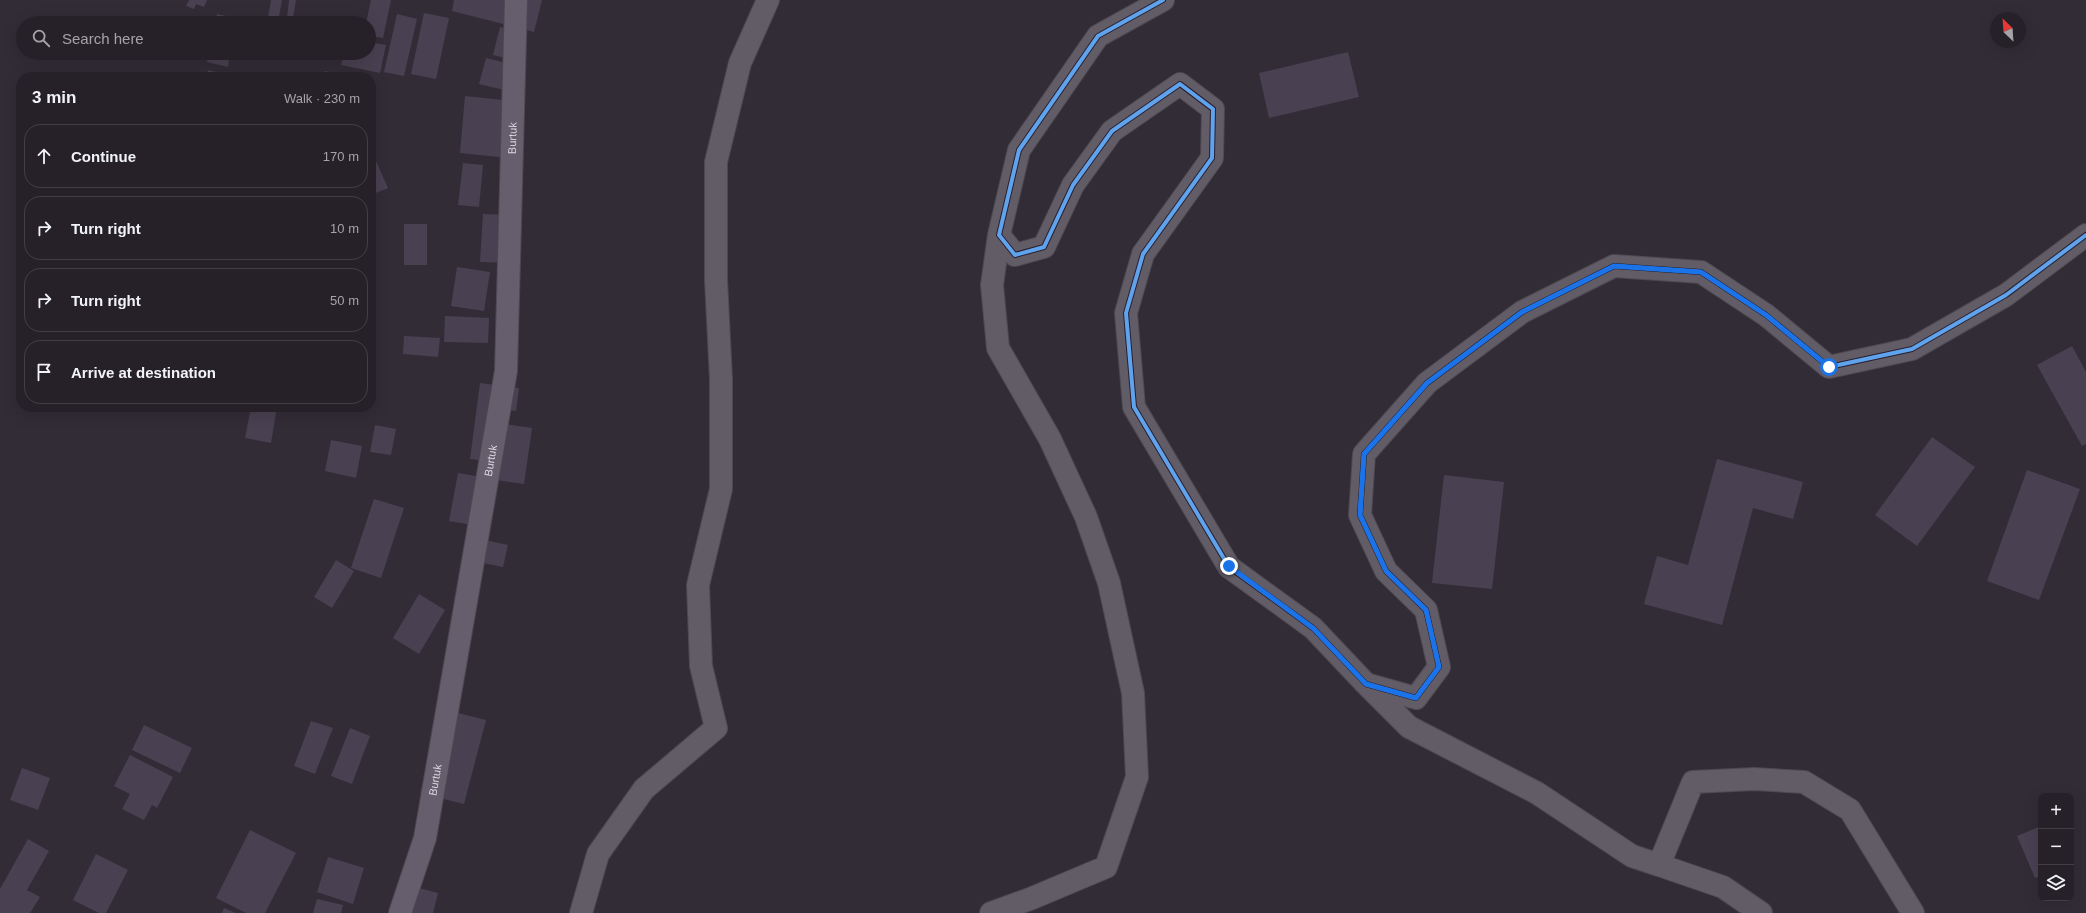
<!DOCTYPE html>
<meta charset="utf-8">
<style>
:root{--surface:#262129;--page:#2e2931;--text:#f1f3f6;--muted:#a4a3a8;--line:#423e46}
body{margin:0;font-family:Arial,sans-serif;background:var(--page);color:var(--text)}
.controls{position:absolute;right:12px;bottom:12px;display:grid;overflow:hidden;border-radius:8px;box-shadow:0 4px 16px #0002}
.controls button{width:36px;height:36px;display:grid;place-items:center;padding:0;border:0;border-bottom:1px solid var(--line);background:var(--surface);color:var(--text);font:20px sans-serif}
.compass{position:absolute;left:1990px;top:12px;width:36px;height:36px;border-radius:50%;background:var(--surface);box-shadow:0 4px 16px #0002;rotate:335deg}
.stop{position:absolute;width:12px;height:12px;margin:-9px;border:3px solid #1a73e8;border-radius:50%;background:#fff}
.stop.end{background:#1a73e8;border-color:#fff;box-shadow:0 1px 4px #0008}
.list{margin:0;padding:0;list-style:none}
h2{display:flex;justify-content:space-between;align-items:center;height:52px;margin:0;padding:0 16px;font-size:17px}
h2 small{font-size:13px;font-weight:400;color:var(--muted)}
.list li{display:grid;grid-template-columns:26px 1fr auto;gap:12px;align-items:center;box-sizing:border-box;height:64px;margin:0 8px 8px;padding:0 8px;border:1px solid var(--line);border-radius:16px}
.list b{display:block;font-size:15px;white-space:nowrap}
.list em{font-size:13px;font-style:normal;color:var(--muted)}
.icon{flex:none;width:22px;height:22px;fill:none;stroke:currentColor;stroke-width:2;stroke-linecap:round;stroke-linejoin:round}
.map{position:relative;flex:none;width:2086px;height:913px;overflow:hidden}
.search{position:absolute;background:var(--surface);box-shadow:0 4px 16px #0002;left:16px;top:16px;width:360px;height:44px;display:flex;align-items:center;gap:10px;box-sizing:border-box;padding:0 14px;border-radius:22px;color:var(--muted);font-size:15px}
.panel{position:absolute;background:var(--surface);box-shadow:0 4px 16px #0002;left:16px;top:72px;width:360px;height:340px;border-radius:16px}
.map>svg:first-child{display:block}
.building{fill:#494051}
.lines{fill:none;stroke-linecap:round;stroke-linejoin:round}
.minor-casing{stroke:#4d4851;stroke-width:24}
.primary-casing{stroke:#4d4851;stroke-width:24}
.minor{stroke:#615c65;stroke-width:22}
.primary{stroke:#665e6c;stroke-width:22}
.cycleway-casing{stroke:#281f30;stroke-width:6}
.cycleway{stroke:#60a3ed;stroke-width:4}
.route{stroke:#1a73e8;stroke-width:5}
.labels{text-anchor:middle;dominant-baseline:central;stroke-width:4;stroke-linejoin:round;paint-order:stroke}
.street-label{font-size:11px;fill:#dcd6e2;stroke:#281f30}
</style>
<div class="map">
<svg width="2086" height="913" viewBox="0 0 2086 913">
<rect width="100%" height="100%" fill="#322c37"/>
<path class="building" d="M189,0H207L204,7L196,4L194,9L186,6Z
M271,0H282L279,17L287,18L289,0H296L292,23H267Z
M371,0H391L383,38L369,36V23H366Z
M454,0H542L534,32L452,11Z
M424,13L449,18L436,79L411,74Z
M217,14L249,21V23H215Z
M397,14L417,19L404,76L384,72Z
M500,27L521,31L513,60L493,55Z
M369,42L386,45L380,73L341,65L344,53H369Z
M1348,52L1359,97L1269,118L1259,73Z
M209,53H230L228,67L207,62Z
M260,53H288L287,58Z
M486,58L511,64L504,90L479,84Z
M208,70L229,75V77H206Z
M324,71L357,76V77H323Z
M465,96L513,101L508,158L460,153Z
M371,150L388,188L371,195Z
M463,163L483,165L479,207L458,205Z
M483,214L513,215L511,263L480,262Z
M404,224H427V265H404Z
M457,267L490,272L484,311L451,306Z
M445,316L489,318L488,343L444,342Z
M404,336L440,338L438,357L403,354Z
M2072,346L2086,372V444L2082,446L2037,365Z
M480,383L519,388L516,411L507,410L505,424L532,428L524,484L495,480L498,462L470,459Z
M251,407H277L271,443L245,438Z
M375,425L396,429L391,455L370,452Z
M1932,437L1975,467L1917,546L1875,515Z
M331,440L362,446L356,478L325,471Z
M1717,459L1803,482L1793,519L1753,508L1722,625L1644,604L1657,556L1688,565Z
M2027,470L2080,489L2039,600L1987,581Z
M458,473L487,478L478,526L449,521Z
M1444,475L1504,482L1492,589L1432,583Z
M374,499L404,508L381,578L351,568Z
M472,537L508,545L503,567L468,560Z
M336,560L354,571L332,608L314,597Z
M419,594L445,610L419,654L393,638Z
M442,709L486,720L464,804L420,793Z
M311,721L333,728L315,774L294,766Z
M144,725L192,748L180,773L132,750Z
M350,728L370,736L352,784L331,776Z
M130,755L173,777L157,808L152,805L144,820L122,809L130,794L114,786Z
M22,768L50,778L38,810L10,800Z
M2041,826V876L2035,878L2017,836Z
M250,830L296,853L265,913H246L216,898Z
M28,839L49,851L27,890L40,897L30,913H0V889Z
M96,854L128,870L106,913H99L73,900Z
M328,857L364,868L353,904L317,892Z
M400,883L438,893L433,913H392Z
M317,899L343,905L341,913H313Z
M224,908L236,913H222Z"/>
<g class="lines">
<g class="minor-casing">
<path id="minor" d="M1163,0L1098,36L1019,150L999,235L1015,255L1044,247L1073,185L1112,131L1180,84L1213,109L1212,158L1143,254L1126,313L1134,407L1229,567L1313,628L1366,684L1416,698L1439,667L1426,610L1386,571L1360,515L1364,454L1427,383L1522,312L1614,266L1701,272L1766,315L1829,367L1912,349L2006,295L2086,235
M1368,686L1409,727L1537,793L1632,856L1659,865L1693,782L1754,779L1804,782L1850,810L1913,913
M1659,865L1723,887L1761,913
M581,913L598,854L644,789L716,728L701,666L698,585L721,489V379L716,280V162L740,63L768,0
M991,913L1030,899L1106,867L1137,777L1133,693L1109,583L1086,517L1050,439L998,348L992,285L999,235"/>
</g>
<g class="primary-casing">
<g id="primary">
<path id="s1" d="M400,913L425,838L506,371L516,0"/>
</g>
</g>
<use href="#minor" class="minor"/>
<use href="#primary" class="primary"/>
<g class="cycleway-casing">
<path id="cycleway" d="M1163,0L1098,36L1019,150L999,235L1015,255L1044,247L1073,185L1112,131L1180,84L1213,109L1212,158L1143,254L1126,313L1134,407L1229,567L1313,628L1366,684L1416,698L1439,667L1426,610L1386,571L1360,515L1364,454L1427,383L1522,312L1614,266L1701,272L1766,315L1829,367L1912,349L2006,295L2086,235"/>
</g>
<use href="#cycleway" class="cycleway"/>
</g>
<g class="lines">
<path class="route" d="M1229,566L1313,628L1366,684L1416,698L1439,667L1426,610L1386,571L1360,515L1364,454L1427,383L1522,312L1614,266L1701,272L1766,315L1829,367"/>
</g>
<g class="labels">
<g class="street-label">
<text stroke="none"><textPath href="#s1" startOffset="786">Burtuk</textPath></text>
<text stroke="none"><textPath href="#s1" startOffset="462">Burtuk</textPath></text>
<text stroke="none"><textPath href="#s1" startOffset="138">Burtuk</textPath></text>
</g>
</g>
</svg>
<div class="controls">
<button>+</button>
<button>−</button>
<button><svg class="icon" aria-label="layers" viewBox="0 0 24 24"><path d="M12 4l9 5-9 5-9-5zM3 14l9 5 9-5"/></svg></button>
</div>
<svg class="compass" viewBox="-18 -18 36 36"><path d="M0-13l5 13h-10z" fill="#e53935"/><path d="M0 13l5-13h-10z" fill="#a4a3a8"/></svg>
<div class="stop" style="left:1829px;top:367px"></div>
<div class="stop end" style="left:1229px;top:566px"></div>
<div class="search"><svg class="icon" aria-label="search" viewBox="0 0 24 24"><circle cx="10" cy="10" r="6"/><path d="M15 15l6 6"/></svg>Search here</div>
<section class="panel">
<h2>3 min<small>Walk · 230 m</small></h2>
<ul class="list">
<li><svg class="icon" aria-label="ahead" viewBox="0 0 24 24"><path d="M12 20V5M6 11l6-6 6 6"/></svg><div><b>Continue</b></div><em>170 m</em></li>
<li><svg class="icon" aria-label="right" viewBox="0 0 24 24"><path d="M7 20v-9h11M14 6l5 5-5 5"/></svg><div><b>Turn right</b></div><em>10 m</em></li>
<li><svg class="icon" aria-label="right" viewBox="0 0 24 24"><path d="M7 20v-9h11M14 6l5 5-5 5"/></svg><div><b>Turn right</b></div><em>50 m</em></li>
<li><svg class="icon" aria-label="arrive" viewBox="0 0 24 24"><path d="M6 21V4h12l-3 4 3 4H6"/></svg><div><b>Arrive at destination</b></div></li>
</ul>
</section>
</div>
